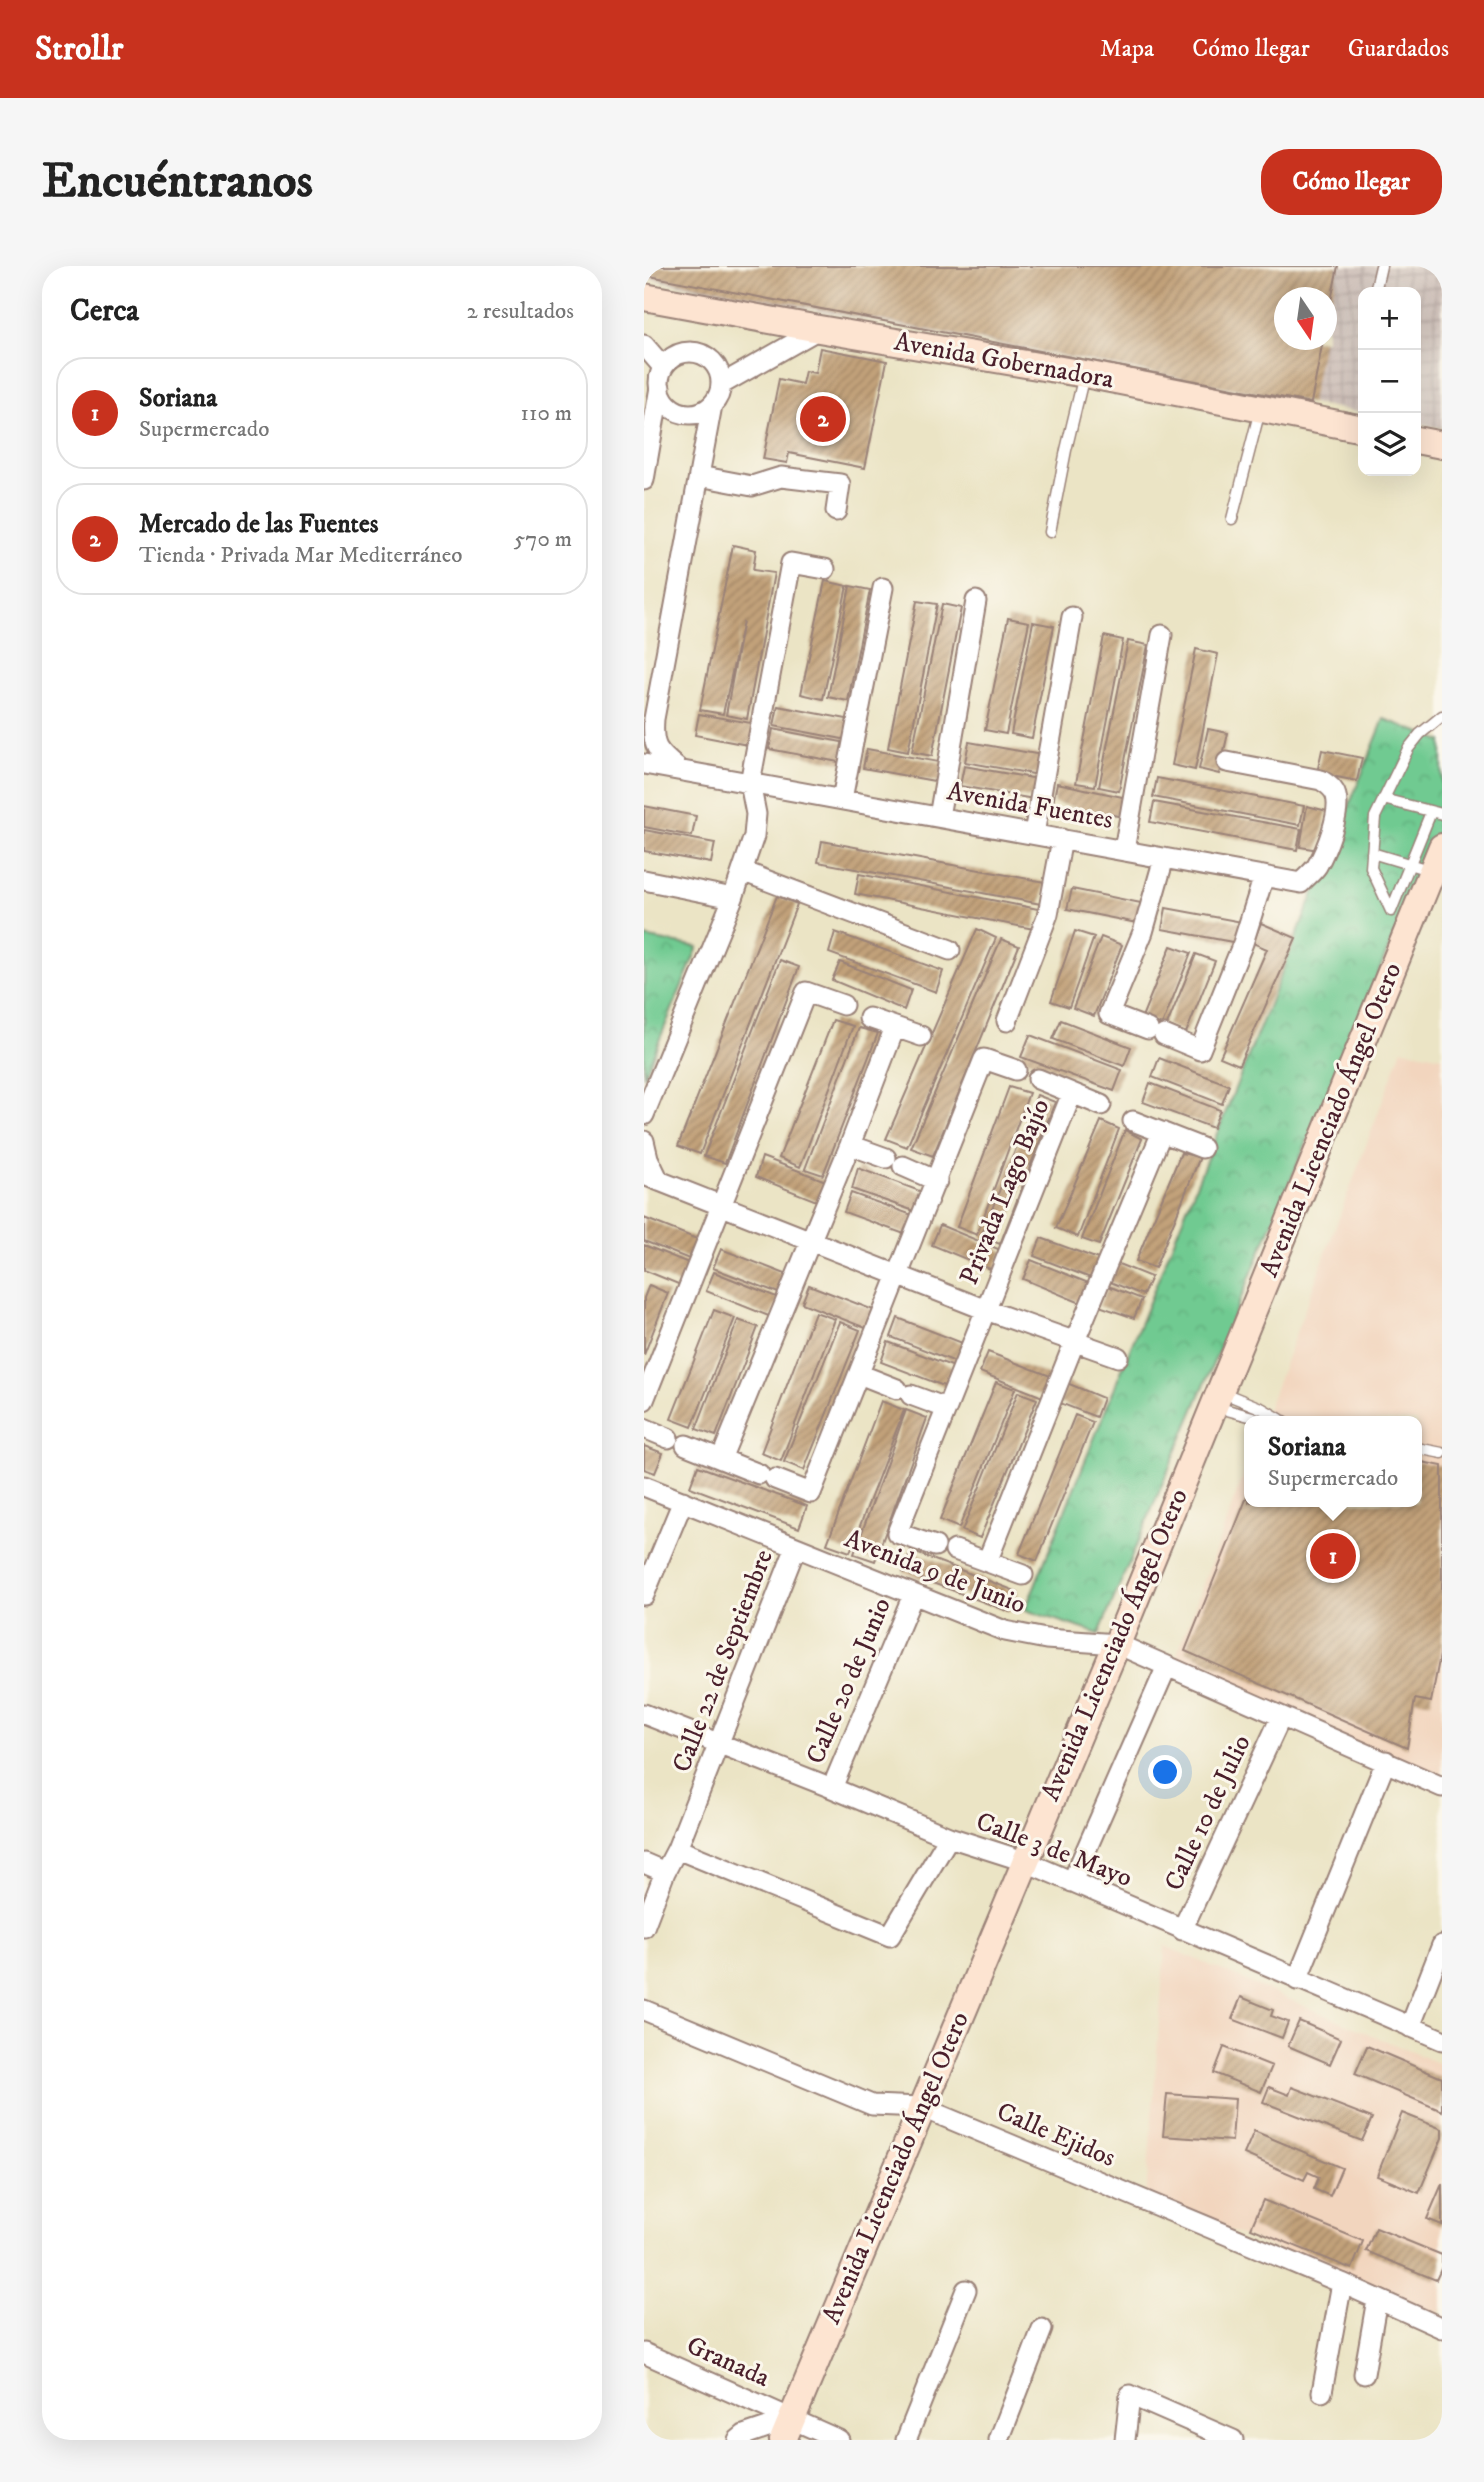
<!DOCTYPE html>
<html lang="es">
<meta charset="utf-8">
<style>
:root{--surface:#fff;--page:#f6f6f6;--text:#222;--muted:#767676;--line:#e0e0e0;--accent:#c8321e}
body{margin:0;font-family:"IM FELL DW Pica",serif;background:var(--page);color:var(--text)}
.controls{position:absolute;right:21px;top:21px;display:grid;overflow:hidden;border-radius:14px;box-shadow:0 7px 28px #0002}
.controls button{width:63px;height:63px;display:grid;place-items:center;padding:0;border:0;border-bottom:2px solid var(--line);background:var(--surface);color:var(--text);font:35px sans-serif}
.compass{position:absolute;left:630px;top:21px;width:63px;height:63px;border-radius:50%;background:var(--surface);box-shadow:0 7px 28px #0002;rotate:167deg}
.you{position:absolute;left:522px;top:1507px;width:24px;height:24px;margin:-18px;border:5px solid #fff;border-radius:50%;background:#1a73e8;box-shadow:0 0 0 10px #1a73e833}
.badge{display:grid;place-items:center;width:46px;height:46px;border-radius:50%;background:var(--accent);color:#fff;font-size:23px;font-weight:700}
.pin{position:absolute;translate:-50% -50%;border:4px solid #fff;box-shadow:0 2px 7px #0006}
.popup{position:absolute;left:600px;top:1150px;width:178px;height:91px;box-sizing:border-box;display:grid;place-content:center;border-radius:14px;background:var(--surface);filter:drop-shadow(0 2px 5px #0005);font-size:23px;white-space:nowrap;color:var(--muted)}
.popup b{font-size:26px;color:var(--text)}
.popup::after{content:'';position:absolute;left:50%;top:100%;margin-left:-14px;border:14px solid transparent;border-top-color:var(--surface)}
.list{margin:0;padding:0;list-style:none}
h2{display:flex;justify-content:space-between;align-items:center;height:91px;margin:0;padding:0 28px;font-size:30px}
h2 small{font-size:23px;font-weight:400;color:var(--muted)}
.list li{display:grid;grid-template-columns:46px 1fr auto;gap:21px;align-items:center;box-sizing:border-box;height:112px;margin:0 14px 14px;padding:0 14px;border:2px solid var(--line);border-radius:28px}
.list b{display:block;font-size:26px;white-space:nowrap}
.list p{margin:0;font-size:23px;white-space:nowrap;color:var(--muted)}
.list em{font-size:23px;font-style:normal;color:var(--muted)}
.icon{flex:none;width:38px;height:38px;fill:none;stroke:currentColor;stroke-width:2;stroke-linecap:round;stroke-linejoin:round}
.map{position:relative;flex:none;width:798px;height:2174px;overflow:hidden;border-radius:28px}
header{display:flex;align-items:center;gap:42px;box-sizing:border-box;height:98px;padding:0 35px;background:var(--accent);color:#fff}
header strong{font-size:33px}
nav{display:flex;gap:38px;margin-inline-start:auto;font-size:24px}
.intro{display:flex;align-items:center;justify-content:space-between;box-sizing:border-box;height:168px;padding:0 42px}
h1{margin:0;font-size:49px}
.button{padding:18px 32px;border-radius:28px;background:var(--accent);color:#fff;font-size:24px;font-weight:700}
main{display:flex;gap:42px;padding:0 42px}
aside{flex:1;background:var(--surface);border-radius:28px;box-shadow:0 7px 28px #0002}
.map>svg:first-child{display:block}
.built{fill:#f2d5be}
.industrial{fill:url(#industrial-grid);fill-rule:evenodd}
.park{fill:url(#park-crowns);stroke:#5d745e;stroke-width:2}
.building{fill:url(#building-hatch)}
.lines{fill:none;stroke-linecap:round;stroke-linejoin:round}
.lane-casing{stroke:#9a8278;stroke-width:13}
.street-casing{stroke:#9a8278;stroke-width:23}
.secondary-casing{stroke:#9a8278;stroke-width:30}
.lane{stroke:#fff;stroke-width:10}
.street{stroke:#fff;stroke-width:19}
.secondary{stroke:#fde4d1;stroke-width:26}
.labels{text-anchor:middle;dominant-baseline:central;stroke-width:6;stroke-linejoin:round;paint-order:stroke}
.street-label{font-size:26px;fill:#4a1f2b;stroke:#fbf7ec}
</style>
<header>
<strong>Strollr</strong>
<nav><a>Mapa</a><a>Cómo llegar</a><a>Guardados</a></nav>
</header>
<div class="intro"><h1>Encuéntranos</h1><a class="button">Cómo llegar</a></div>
<main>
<aside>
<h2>Cerca<small>2 resultados</small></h2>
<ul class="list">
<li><span class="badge">1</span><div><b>Soriana</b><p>Supermercado</p></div><em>110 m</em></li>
<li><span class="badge">2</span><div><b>Mercado de las Fuentes</b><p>Tienda · Privada Mar Mediterráneo</p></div><em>570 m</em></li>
</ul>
</aside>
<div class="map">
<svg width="798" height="2174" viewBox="0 0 798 2174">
<defs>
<pattern id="industrial-grid" width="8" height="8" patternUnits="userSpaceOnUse" patternTransform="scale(1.75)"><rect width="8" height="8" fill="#cfc1ba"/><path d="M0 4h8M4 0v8" fill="none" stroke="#b3a5a0"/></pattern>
<pattern id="park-crowns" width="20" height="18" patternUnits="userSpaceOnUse" patternTransform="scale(1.75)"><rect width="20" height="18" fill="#70ca91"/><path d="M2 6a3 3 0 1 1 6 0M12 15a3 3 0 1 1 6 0" fill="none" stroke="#62ad7d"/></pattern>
<pattern id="building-hatch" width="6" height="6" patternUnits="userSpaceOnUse" patternTransform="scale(1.75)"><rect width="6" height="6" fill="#c2a27a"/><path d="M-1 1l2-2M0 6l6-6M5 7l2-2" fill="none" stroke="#a08364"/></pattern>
</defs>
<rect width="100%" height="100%" fill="#fbf7ec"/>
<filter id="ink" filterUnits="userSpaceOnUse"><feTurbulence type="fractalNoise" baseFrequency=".0143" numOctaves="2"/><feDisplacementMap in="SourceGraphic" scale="14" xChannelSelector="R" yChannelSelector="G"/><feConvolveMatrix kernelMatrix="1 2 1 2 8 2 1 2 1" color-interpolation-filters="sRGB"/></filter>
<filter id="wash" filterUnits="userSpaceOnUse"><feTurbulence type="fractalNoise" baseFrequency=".00686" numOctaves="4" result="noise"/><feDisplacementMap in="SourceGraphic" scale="28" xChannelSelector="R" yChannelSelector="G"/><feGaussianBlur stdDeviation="1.57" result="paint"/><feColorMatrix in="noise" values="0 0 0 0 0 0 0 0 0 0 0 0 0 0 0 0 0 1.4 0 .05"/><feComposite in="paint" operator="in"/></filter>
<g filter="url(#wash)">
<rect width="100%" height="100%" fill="#ebe4c5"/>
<path class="built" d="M758,783L798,791V1518L529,1399L605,1194V1236H773V1155H619Z
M521,1680L798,1799V2041L795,2048L502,1931Z"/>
<path class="industrial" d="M0,0H798V162L772,157V26H719V147L0,12ZM640,32H682V74H640Z"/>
<path class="park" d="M740,453L798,475V556L455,1368L381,1344Z
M0,671L54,681L0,811Z"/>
<g id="blocks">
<path class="building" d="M0,0H694L684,50L682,32H640V74H679L667,137L0,9Z
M176,82L243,95L221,202L145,187L143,197L119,193L135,113L158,118L161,105L171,107Z
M89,279L112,284L109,304L130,307L103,453L82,449L99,355L79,448L56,444Z
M181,315L203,320L179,433L157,428Z
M206,320L226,324L204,435L184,431Z
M273,335L293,338L264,486L244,482Z
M298,338L317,342L288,490L268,486Z
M364,352L385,356L362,468L341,464Z
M389,356L410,360L388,472L367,468Z
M460,370L479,374L451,520L432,517Z
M484,375L504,379L475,525L455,521Z
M552,383L574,388L551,504L528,499Z
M134,440L208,454L204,474L130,460Z
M55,448L113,458L109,480L51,469Z
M129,463L203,477L200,497L125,483Z
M564,463L584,467L575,508L555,503Z
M325,476L398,489L395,509L321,496Z
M223,483L300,497L296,516L219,502Z
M678,484L718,492L713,515L673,507Z
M320,500L394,513L390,533L316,520Z
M513,512L660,540L656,559L509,531Z
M413,517L483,532L479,551L409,537Z
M510,536L657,563L653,584L506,556Z
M0,540L52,550L48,570L0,561Z
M663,540L683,545L675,584L656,581Z
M0,564L71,577L67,597L0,585Z
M178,575L401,616L397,638L174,596Z
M215,608L394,643L390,663L211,628Z
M428,623L497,637L493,657L423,643Z
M133,630L153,638L56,888L34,880Z
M522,642L598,656L594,677L518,663Z
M617,657L652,672L595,799L576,791L623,683L609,677Z
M333,663L352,672L263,881L242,873Z
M431,665L450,671L425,741L407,735Z
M191,666L299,705L292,726L185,687Z
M457,671L478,679L450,750L429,742Z
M357,673L375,680L289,890L267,882Z
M527,680L547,687L518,759L498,751Z
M552,688L571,695L542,767L523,759Z
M136,694L155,701L81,897L60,890Z
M196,696L267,724L260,744L188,714Z
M189,754L209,760L156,901L135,892Z
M417,754L487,781L480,800L409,773Z
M215,762L234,767L179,909L161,903Z
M386,769L478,804L470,825L377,791Z
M515,792L585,819L578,838L508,811Z
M506,817L576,844L569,862L499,836Z
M365,821L385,827L333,969L313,961Z
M393,829L411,836L356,978L337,971Z
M457,855L475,863L434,971L412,962Z
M481,864L498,873L455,979L438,973Z
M537,887L556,891L511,1002L492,995Z
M118,891L182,915L175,936L112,911Z
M214,902L281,927L273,946L208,923Z
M207,927L271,950L263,969L200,946Z
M0,952L58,975L50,995L0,975Z
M296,959L359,985L351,1005L288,979Z
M397,972L457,994L449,1013L390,990Z
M0,979L47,998L39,1020L0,1004Z
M77,983L144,1009L137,1028L69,1002Z
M387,994L447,1018L439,1038L379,1013Z
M472,997L507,1011L499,1029L466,1016Z
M70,1006L135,1032L127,1051L62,1025Z
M5,1019L24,1027L0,1089V1032Z
M165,1019L232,1045L224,1063L158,1037Z
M464,1020L498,1033L490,1052L455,1040Z
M70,1044L91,1052L48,1161L27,1153Z
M171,1046L191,1053L137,1195L117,1187Z
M254,1052L321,1078L314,1097L247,1071Z
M94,1054L114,1061L72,1170L52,1163Z
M196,1056L216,1064L160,1204L140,1196Z
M244,1076L313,1102L305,1122L237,1096Z
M344,1086L409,1111L401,1132L336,1106Z
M352,1116L371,1123L315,1262L296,1254Z
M423,1117L459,1132L452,1151L416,1137Z
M374,1126L393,1133L336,1272L318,1265Z
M237,1135L260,1144L206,1286L183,1278Z
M262,1144L283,1152L231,1295L210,1288Z
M431,1149L449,1156L393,1295L375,1288Z
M0,1180L19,1187L11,1207L0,1203Z
M773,1195L798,1200V1379L787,1436L771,1433L763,1482L541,1385L605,1226V1236H773Z
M54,1200L163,1240L155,1262L46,1221Z
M267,1285L374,1326L366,1346L259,1306Z
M597,1731L629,1744L627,1750L644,1756L638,1772L588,1753Z
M655,1755L697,1773L686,1798L644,1780Z
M723,1780L798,1812V1845L711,1808Z
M580,1781L628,1800L617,1826L570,1807Z
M625,1821L645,1829L648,1821L728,1852L718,1875L619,1836Z
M523,1828L591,1833L588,1875L519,1870Z
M758,1847L798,1863V1872L775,1927L733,1910Z
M610,1865L698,1902L686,1930L670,1923L675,1911L664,1906L660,1914L600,1888Z
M798,1918V1959L783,1953Z
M619,1934L719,1975L708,2003L607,1962Z
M732,1962L798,1989V2001L792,2014L722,1985Z"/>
</g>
</g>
<g filter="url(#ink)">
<use href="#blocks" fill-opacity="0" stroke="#9a8278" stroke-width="2"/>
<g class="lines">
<g class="lane-casing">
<path id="lane" d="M731,26L737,0
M588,253L616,144
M406,266L422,184L440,109
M739,533L798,548
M728,587L788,605
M747,645L727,602L731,551L764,483L776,468L798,450
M747,645L787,546
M577,1126L619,1143L636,1153
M572,1141L616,1153L640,1155
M773,1182L798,1187"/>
</g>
<g class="street-casing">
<path id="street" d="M0,79L19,101
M15 117a31 31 0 1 1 62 0a31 31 0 1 1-62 0Z
M78,118L175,63
M55,210L108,220L137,211L196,218L192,245
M0,214L16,121
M0,498L657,617C662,611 669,606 673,600C682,585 697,547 692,530C690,522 683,518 677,514L583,496
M33,502C12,485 8,480 10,453L68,139
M198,533L239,322
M295,551L332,335
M390,568L428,351
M480,584L518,369
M98,605L306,684
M0,614L89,632
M225,752L277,770
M363,755L404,648L418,573
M504,763L465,748L499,666L520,592
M520,769L556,784L599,677L620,610
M394,813L457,839
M0,849L89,632L110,570L112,548L106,517L147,297L181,303
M489,855L558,882
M0,875L4,892L15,915
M206,879L242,892
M259,900L293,915
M0,909L342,1044L474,1091
M215,1108L253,1123
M267,1129L302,1142
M0,1134L162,726L199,739
M0,1162L24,1172
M42,1179L115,1208
M77,1193L206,879L251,761
M131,1213L167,1227L340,793L372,804
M0,1220L361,1365L402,1373L473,1378L798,1521
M291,1280L253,1267L428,827
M311,1284L379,1309
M343,1296L430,1077L518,866
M0,1329L39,1235
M0,1448L188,1522L305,1571L380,1595L798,1774
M188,1522L269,1329
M33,1583L246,1670L305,1571
M0,1597L21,1606
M428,1616L523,1400
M0,1661L21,1606L33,1583L152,1281
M538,1664L637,1451
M653,1714L742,1495
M0,1744L228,1839L277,1841L698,2017L798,2062
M766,1761L798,1679
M0,2087L195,2174
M720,2108L733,2033
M678,2126L698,2017
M94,2174L100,2169L147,2153
M262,2174L322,2024
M355,2174L398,2063
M481,2174L486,2129L589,2174"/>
</g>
<g class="secondary-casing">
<path id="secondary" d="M0,31L175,63L441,108L719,163
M772,174L798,179
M139,2174L473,1378L798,581"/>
</g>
<use href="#lane" class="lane"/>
<use href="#street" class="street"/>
<use href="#secondary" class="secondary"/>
</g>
</g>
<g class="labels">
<g class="street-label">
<text transform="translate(360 95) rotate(10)">Avenida Gobernadora</text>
<text transform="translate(386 540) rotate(10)">Avenida Fuentes</text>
<text transform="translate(687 854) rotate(-68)">Avenida Licenciado Ángel Otero</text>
<text transform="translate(361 926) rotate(-68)">Privada Lago Bajío</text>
<text transform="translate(291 1306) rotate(21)">Avenida 9 de Junio</text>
<text transform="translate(471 1379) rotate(-67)">Avenida Licenciado Ángel Otero</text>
<text transform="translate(79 1395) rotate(-69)">Calle 22 de Septiembre</text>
<text transform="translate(205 1415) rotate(-67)">Calle 20 de Junio</text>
<text transform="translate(564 1547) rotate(-65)">Calle 10 de Julio</text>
<text transform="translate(410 1584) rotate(21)">Calle 3 de Mayo</text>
<text transform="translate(412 1869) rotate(23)">Calle Ejidos</text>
<text transform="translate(252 1902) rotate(-67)">Avenida Licenciado Ángel Otero</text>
<text transform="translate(84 2096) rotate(24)">Granada</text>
</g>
</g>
</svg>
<div class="controls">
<button>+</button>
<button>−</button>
<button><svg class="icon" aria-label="layers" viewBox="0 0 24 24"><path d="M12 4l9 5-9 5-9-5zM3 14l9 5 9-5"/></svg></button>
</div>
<svg class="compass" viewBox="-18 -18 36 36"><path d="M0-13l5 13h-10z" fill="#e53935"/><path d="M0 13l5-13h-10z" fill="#767676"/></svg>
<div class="you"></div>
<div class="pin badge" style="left:689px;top:1290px">1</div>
<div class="popup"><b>Soriana</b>Supermercado</div>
<div class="pin badge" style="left:179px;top:153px">2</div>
</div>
</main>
